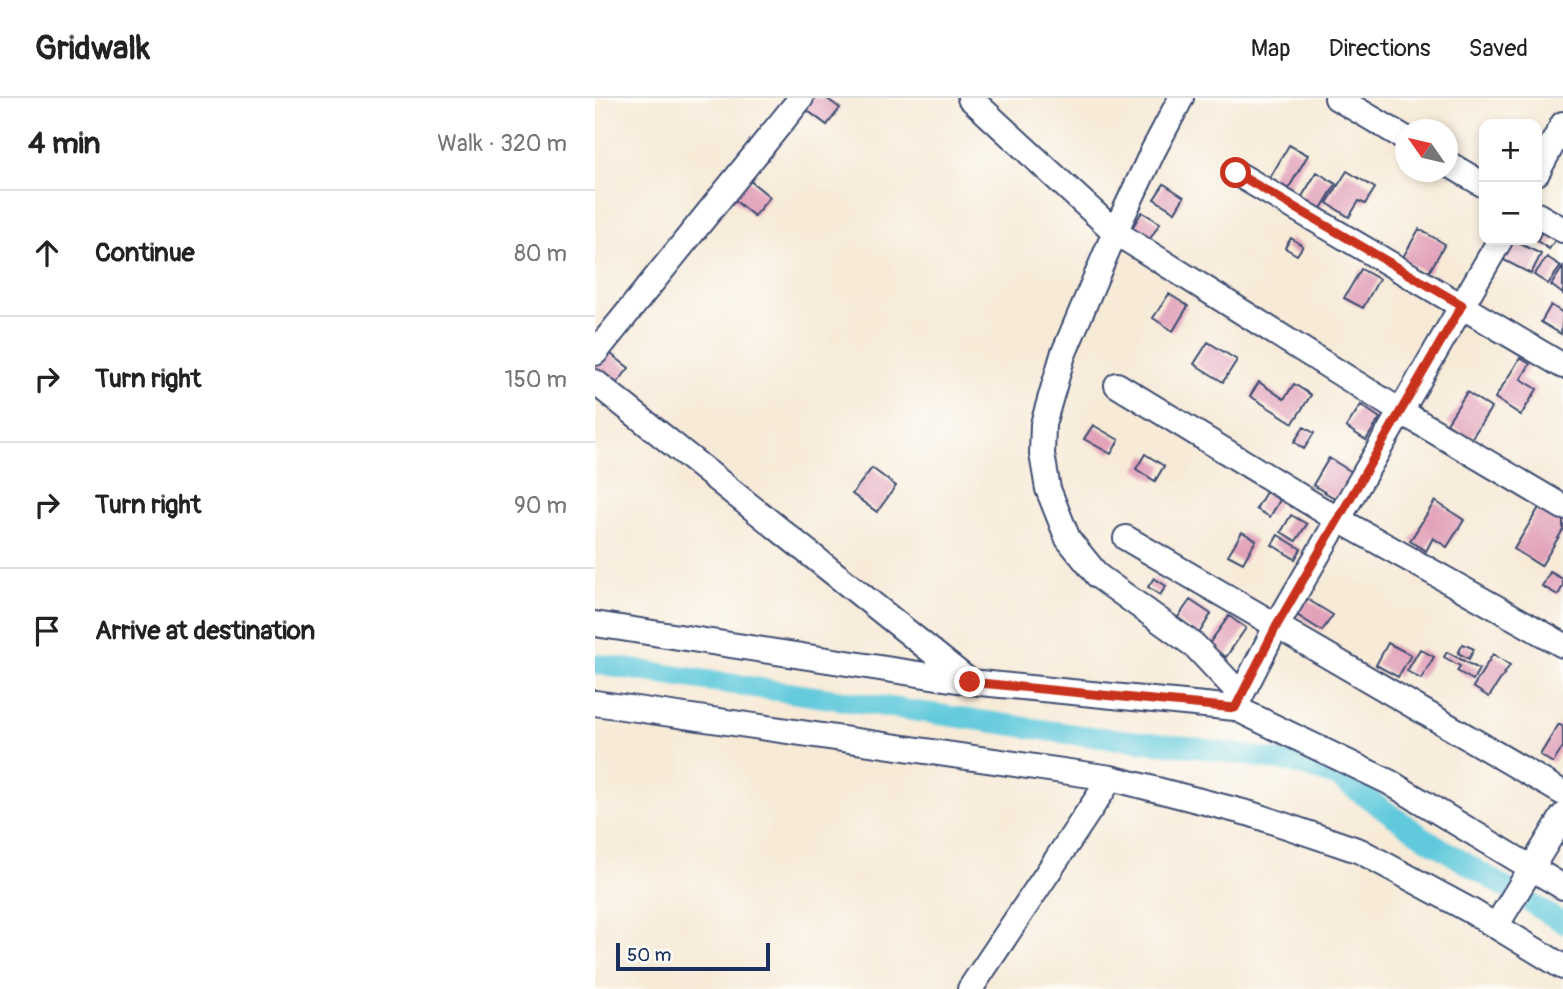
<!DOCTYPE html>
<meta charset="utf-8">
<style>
:root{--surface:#fff;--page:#f2f2f2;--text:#222;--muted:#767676;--line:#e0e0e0}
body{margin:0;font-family:Pangolin,sans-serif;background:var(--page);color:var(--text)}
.controls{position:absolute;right:21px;top:21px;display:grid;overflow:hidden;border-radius:14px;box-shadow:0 4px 10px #0003}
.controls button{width:63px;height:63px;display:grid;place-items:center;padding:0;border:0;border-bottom:2px solid var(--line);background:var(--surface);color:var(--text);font:35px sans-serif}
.compass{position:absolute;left:800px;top:21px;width:63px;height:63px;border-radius:50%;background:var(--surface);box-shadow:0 4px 10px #0003;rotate:304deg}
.scale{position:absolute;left:21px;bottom:18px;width:154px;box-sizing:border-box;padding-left:7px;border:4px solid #1b2f5e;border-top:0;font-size:19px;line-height:24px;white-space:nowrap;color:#1b2f5e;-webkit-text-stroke:5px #fdfcf7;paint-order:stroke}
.stop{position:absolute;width:21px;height:21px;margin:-16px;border:5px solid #c8321e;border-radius:50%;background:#fff}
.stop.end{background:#c8321e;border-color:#fff;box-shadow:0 2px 7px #0008}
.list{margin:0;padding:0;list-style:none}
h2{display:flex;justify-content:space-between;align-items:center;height:91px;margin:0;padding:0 28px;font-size:30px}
h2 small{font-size:23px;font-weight:400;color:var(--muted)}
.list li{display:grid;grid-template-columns:46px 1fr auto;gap:21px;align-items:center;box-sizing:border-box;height:126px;padding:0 28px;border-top:2px solid var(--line)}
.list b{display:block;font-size:26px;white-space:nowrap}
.list em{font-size:23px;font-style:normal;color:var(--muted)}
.icon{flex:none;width:38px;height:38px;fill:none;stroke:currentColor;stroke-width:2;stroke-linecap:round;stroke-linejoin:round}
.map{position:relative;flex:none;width:968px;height:891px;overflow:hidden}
header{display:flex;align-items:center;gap:42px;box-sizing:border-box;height:98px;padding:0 35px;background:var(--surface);border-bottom:2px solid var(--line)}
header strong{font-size:33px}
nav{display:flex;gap:38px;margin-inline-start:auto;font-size:24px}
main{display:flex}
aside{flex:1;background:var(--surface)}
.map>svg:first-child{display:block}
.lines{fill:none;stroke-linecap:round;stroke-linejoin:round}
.canal{stroke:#60c9dc;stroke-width:21}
.building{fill:#e2a2ba}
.minor-casing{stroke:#3c4b70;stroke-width:28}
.minor{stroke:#fff;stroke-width:24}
.route{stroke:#c8321e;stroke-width:9}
</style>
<header>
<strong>Gridwalk</strong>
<nav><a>Map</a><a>Directions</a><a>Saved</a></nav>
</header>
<main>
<aside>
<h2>4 min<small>Walk · 320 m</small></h2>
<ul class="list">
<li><svg class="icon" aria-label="ahead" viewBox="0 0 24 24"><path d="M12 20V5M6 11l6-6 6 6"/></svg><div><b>Continue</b></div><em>80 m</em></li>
<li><svg class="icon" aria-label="right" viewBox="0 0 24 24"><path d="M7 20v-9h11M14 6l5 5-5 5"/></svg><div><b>Turn right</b></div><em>150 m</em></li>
<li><svg class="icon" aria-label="right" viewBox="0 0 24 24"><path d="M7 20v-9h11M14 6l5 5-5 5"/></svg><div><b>Turn right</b></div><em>90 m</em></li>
<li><svg class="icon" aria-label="arrive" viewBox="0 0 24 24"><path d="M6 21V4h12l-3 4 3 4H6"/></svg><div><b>Arrive at destination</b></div></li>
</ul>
</aside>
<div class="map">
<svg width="968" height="891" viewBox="0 0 968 891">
<rect width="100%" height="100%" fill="#fdfcf7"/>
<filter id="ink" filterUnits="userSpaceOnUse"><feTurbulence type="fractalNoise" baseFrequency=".0143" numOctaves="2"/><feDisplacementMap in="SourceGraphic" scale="14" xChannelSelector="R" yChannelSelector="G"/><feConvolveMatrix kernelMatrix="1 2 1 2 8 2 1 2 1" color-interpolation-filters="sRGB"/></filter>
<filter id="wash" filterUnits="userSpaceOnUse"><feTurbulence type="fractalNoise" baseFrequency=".00686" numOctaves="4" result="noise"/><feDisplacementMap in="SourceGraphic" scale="28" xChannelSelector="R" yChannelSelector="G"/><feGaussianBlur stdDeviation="1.57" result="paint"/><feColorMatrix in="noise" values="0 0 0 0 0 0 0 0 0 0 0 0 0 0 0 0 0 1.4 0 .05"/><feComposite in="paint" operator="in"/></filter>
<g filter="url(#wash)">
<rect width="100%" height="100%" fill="#f7ead7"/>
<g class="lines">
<path class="canal" d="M0,566L483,637L597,649L699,665L742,679L830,740L968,825"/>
</g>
<g id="blocks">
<path class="building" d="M217,0H231L245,10L232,27L209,10Z
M694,47L713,57L693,91L675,80Z
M752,73L780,90L770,106L764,103L754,119L732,105Z
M722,74L741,86L725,112L706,100Z
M153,81L175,99L159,118L137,100Z
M569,86L589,99L580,114L559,101Z
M547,114L565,125L550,149L532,138Z
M949,129L963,138L954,151L942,143Z
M824,131L850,146L833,176L807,161Z
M696,140L708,148L702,157L690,150Z
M917,142L946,156L936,176L907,161Z
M952,159L966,168L953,186L939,177Z
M968,169V196L956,187Z
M766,171L784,181L768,210L749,200Z
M574,196L593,208L578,233L558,220Z
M956,207L968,215L966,236L946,224Z
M613,244L642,262L628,284L599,266Z
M12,253L34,270L19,289L0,274V268Z
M925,260L935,266L926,281L942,291L926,317L900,300Z
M664,284L689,301L699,286L716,297L698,325L655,298Z
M872,294L896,310L876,341L852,325Z
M766,307L785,320L771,342L751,329Z
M498,327L524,342L516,356L489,341Z
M709,329L719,335L709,351L699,344Z
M550,356L569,368L560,383L541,371Z
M734,360L757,374L741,401L718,387Z
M277,370L301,388L282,414L257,396Z
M671,394L685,402L675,419L661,411Z
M840,403L869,422L852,449L838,440L831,453L815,443Z
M945,408L968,422V432L946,468L919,451Z
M696,417L712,426L701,443L686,434Z
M647,434L661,442L648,465L633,457Z
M683,437L706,451L700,461L677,447Z
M955,474L968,481V488L963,497L947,488Z
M559,480L571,488L565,497L553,489Z
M712,501L738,517L727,533L702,517Z
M595,502L616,516L603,537L581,522Z
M634,518L651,530L631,559L613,547Z
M793,545L816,557L803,579L781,567Z
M868,546L879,551L874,561L863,555Z
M825,551L839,559L826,581L812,573Z
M852,554L884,571L878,582L862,573L865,568L849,559Z
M898,556L915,567L894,599L878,589Z
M964,626L968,629V649L958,665L945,657Z"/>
</g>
</g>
<g filter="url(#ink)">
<use href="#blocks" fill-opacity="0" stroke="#3c4b70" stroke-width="2"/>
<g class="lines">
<g class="minor-casing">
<path id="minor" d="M375,0L520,134L805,313L968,409
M586,0L558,53L520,134L468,257L448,326L447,356L453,391L473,441L503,478L600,548L646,597
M742,0L810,40
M852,65L889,87
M641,75L968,268
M942,75L968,26
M942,117L968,132
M0,255L206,0
M0,284L375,584
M522,287L737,418L968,547
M531,440L968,695
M0,526L375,584L640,610L794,684L968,789
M0,605L516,680L656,716L765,753L876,813L968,869
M640,609L682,527L905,142
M901,828L968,718
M375,891L516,680"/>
</g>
<use href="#minor" class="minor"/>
</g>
</g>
<g class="lines" filter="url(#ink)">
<path class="route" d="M375,584L640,610L682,527L867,207L641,75"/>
</g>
</svg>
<div class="controls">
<button>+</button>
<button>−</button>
</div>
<svg class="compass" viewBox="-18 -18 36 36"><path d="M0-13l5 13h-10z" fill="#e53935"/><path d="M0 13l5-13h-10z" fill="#767676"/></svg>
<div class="scale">50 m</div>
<div class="stop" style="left:641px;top:75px"></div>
<div class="stop end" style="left:375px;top:584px"></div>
</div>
</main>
